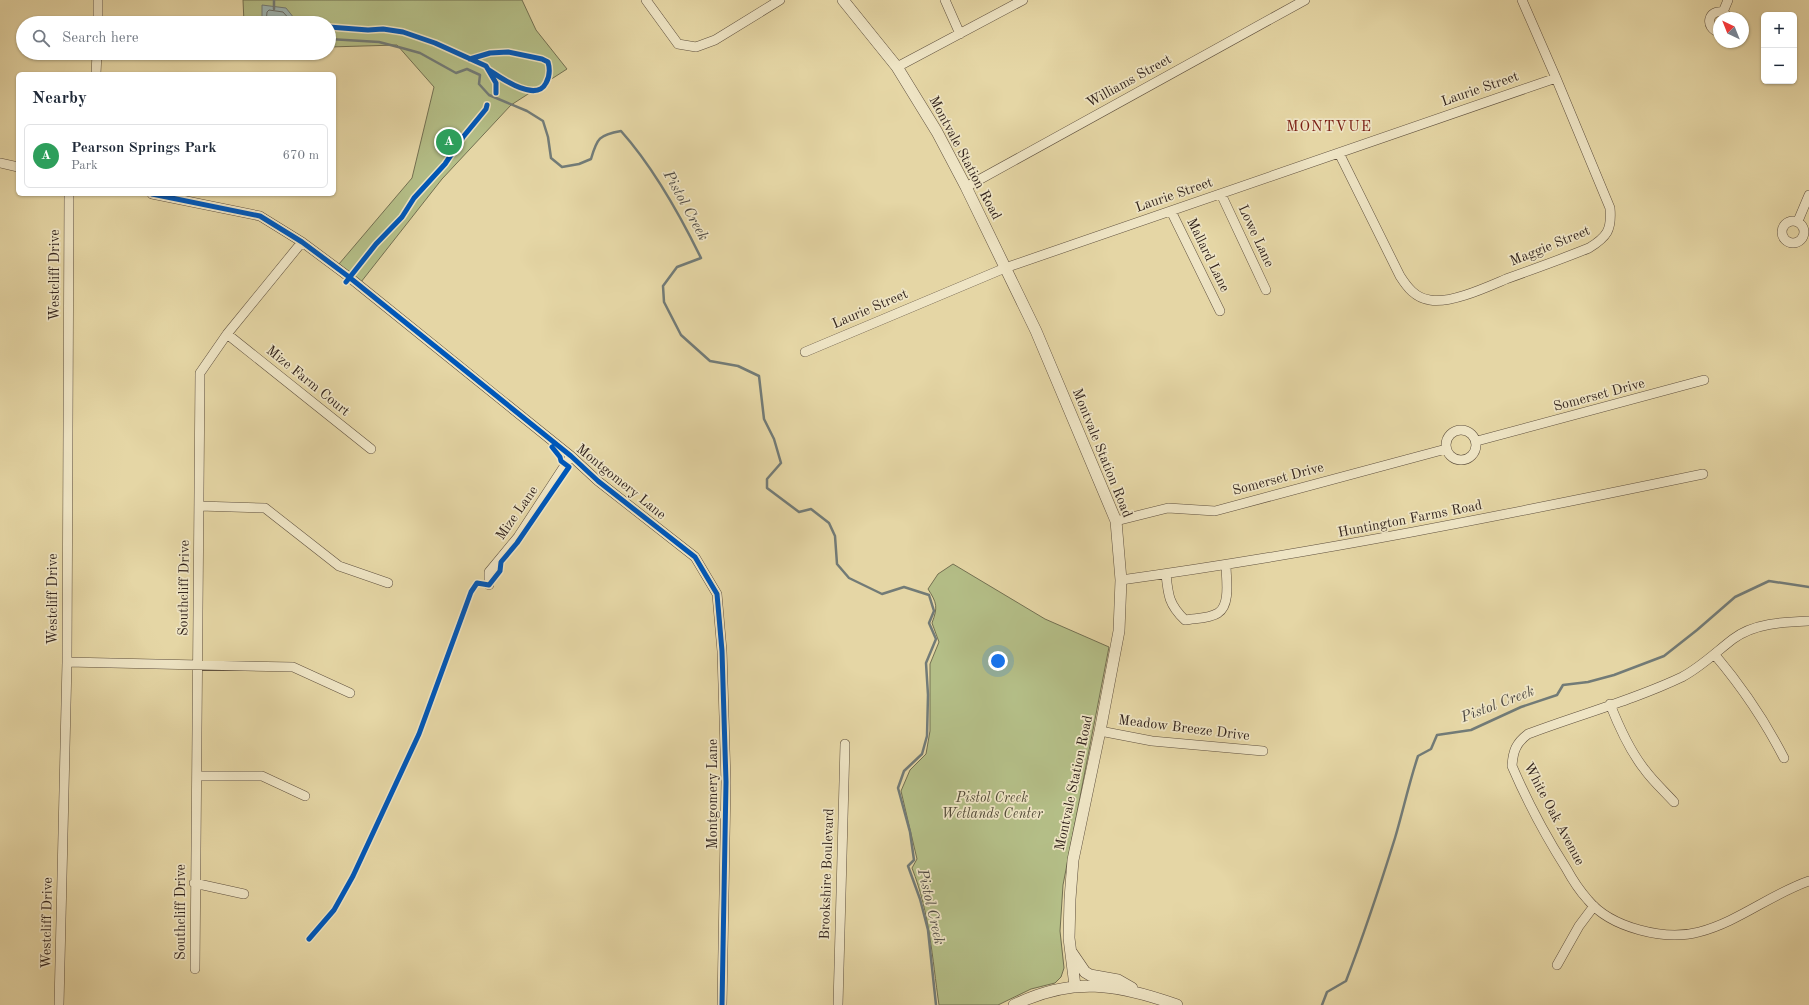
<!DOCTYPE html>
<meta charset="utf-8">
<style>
:root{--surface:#fff;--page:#f6f6f7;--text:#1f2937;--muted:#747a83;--line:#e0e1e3;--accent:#0b8043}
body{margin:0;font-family:"Old Standard TT",serif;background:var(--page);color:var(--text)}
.controls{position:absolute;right:12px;top:12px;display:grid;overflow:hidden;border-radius:6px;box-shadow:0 1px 3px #0004}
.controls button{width:36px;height:36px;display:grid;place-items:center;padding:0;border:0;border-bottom:1px solid var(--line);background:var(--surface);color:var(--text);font:20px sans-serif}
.compass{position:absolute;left:1713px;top:12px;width:36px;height:36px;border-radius:50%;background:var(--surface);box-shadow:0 1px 3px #0004;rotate:317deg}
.you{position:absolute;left:998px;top:661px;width:14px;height:14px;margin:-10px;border:3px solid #fff;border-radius:50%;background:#1a73e8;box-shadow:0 0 0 6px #1a73e833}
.badge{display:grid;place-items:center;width:26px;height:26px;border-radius:50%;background:var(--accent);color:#fff;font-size:13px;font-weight:700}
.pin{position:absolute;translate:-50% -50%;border:2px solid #fff;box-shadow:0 1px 4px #0006}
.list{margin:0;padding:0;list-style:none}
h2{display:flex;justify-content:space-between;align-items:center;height:52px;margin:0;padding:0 16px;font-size:17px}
h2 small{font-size:13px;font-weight:400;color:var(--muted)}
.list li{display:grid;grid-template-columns:26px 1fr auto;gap:12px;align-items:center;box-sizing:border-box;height:64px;margin:0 8px 8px;padding:0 8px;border:1px solid var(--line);border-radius:6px}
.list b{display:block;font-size:15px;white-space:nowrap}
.list p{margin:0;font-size:13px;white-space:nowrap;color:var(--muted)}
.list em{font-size:13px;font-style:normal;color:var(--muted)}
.icon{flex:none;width:22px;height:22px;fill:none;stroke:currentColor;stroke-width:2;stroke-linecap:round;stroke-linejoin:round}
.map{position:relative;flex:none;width:1809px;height:1005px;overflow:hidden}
.search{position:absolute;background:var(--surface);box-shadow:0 1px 3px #0004;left:16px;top:16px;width:320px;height:44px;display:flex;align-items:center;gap:10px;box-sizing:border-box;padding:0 14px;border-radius:22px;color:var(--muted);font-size:15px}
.panel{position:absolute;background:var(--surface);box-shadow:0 1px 3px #0004;left:16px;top:72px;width:320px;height:124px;border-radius:6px}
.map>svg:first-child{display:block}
.green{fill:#b4be87;stroke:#737052}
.water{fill:#9db6b4;stroke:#727b77}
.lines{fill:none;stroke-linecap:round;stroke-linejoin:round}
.shore{stroke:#686c68;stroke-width:1}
.stream{stroke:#727b77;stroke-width:2.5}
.minor-casing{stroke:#5f503e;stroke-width:10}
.tertiary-casing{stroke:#5f503e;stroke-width:12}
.minor{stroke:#eee4c4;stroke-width:9}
.tertiary{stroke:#eee4c4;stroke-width:11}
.cycleway-casing{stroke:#eee4c4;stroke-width:8}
.cycleway{stroke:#0057b8;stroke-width:5}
.labels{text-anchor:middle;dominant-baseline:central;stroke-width:3.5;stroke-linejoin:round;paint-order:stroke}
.street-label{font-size:14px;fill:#32231c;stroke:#eee4c4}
.park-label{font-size:14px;font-style:italic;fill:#524a37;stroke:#eee4c4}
.neighbourhood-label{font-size:15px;letter-spacing:1px;fill:#7a1f14;stroke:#eee4c4}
.water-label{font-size:15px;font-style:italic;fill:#4d4842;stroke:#eee4c4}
</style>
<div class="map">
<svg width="1809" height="1005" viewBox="0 0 1809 1005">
<rect width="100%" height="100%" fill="#e5d6a5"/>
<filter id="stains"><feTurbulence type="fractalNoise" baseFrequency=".005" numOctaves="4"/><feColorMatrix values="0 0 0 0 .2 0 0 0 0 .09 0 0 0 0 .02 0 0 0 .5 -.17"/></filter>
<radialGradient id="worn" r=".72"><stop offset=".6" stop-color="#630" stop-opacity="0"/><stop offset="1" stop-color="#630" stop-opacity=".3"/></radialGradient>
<path class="green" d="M243,0H522L536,30L567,69L511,105L442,179L361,282L339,264L412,178L434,87L397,45L329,47V23H244Z
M953,564L1045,619L1109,647L1063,885L1060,931L1064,968L1061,977L1055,983L1031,989L998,1005H939C932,957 930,914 912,868L917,859L901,791L910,770L926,754L930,731V664L939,642L932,623C938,607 937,603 928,589L938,574Z"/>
<path class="water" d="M262,5L286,8L298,23H262Z"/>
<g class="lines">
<path class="shore" d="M266,23L267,12L269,10L283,12L293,23"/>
<path class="stream" d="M274,0V9
M329,39L379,42L402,48L420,53L456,73L467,69L480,75L479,84L489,95L527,111L543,121L548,137L551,158L562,167L579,164L591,159C597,138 599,135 621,131C654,168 679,213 701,258L677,267L663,286L664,302L681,335L710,361L738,366L759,376L764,419L774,439L781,463L767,479V488L799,512L811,509L829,523L835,536L837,564L849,578L882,594L904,587L929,595L934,611L929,623L936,639L926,663L928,695L927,736L922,754L904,771L898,788L910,832L914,860L908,866L920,899L928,930L936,1005
M1322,1005L1327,992L1346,981C1364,934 1380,886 1395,838C1403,811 1409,783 1418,756L1431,749L1437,735L1471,730L1521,707L1557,695L1563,685L1588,682L1614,675L1664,656L1697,630L1735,597L1769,581L1809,587"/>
<g class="minor-casing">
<path id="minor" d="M646,0L678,44L696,47L715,40L780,0
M945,0L960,34
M1723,12L1728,0
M98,23V0
M1719,32C1704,28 1708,9 1723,12L1729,18
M897,67L1023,0
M96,74L97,53
M1339,153L1400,276C1407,287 1415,298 1430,300C1450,304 1487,287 1506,279C1534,269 1562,259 1589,248C1607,237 1612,230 1610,208L1556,78L1522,0
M0,163L18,167
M966,187L1305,0
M152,194L260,216L302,242L349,277L571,456L598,481L695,557L717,594L722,651L726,782L722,1005
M1221,194L1266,290
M1171,211L1220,311
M1782 232a11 11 0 1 1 22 0a11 11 0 1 1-22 0Z
M1798,221L1809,195
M227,334L371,449
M805,352L1005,268L1556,78
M1446 445a15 15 0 1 1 30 0a15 15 0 1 1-30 0Z
M1477,441L1704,380
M199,506L265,508L339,566L388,583
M1116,521L1168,508L1215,511L1446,449
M1166,574C1168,595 1169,605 1185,620C1195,618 1209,619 1218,613C1231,605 1226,578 1226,565
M1121,580C1317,553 1510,514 1703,474
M489,585V572L518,537L571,456
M1809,621C1784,622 1754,623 1733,639C1716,652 1701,667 1682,677C1634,700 1578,715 1528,734C1516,743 1513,751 1512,766C1527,801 1545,835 1566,868C1572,879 1579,890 1588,900C1611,928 1665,941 1699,932C1738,922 1771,894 1809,881
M1715,655C1742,687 1765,721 1784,758
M67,662L293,667L350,693
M1610,704C1619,727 1629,750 1645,770C1653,781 1664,791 1674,802
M1100,731L1152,741L1263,751
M197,776H262L305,796
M194,883L244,894
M1557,965L1579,926L1594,906
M195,969L200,373L227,334L302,242
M59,1005L67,662L69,194
M838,1005L845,744"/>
</g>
<g class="tertiary-casing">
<path id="tertiary" d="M843,0L897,67L937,132L966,187L1036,331L1116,521L1121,580L1119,631L1100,731L1073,860L1070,899L1069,938L1075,986
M1072,953L1085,972L1090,975L1118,980L1132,988
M1014,1005C1072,976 1118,984 1177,1005"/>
</g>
<use href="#minor" class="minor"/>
<use href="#tertiary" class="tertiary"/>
<g class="cycleway-casing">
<path id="cycleway" d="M329,27L368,30L383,29L403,32L435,43L486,66L496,83V93
M470,59L490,53L508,52L542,59L548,62C550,69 550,76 546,83C536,103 501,78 489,70
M152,194L260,216L302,242L349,277L571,456L598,481L695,557L717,594L722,651L726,782L722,1005
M346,282L376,244L402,217L414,198L445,164L463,137L486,109L487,105
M309,939L334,910L353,876L419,734L471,592L477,583L489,585L500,571L501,562L517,543L569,467L561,461L560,457L552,447"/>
</g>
<use href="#cycleway" class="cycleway"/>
</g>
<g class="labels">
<g class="street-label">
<text transform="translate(1129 81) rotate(-29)">Williams Street</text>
<text transform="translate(1480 89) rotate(-19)">Laurie Street</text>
<text transform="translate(965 158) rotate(62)">Montvale Station Road</text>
<text transform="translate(1174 195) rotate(-19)">Laurie Street</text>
<text transform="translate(1256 236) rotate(65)">Lowe Lane</text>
<text transform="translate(1550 246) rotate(-22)">Maggie Street</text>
<text transform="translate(1208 255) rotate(64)">Mallard Lane</text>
<text transform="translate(55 275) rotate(-90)">Westcliff Drive</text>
<text transform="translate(870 309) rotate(-23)">Laurie Street</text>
<text transform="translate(308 381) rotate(39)">Mize Farm Court</text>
<text transform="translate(1599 395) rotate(-15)">Somerset Drive</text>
<text transform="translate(1102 453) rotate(68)">Montvale Station Road</text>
<text transform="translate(1278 479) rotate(-15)">Somerset Drive</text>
<text transform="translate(621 482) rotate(39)">Montgomery Lane</text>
<text transform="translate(517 513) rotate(-55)">Mize Lane</text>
<text transform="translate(1410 519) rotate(-11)">Huntington Farms Road</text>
<text transform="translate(184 588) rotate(-89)">Southcliff Drive</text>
<text transform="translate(53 599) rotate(-90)">Westcliff Drive</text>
<text transform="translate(1184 728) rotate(7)">Meadow Breeze Drive</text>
<text transform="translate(1074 783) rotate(-78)">Montvale Station Road</text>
<text transform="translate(713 794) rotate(-90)">Montgomery Lane</text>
<text transform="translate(1554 814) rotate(62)">White Oak Avenue</text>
<text transform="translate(827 874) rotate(-88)">Brookshire Boulevard</text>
<text transform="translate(181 912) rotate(-90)">Southcliff Drive</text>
<text transform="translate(47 923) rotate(-89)">Westcliff Drive</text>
</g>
<g class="park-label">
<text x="992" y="798">Pistol Creek<tspan x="992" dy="16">Wetlands Center</tspan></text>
</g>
<g class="neighbourhood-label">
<text x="1329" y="127">MONTVUE</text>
</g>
<g class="water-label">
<text transform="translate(685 206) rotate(61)">Pistol Creek</text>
<text transform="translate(1498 705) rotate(-21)">Pistol Creek</text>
<text transform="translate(930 907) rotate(77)">Pistol Creek</text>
</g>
</g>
<rect width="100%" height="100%" filter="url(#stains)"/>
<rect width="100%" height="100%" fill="url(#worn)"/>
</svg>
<div class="controls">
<button>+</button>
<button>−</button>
</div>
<svg class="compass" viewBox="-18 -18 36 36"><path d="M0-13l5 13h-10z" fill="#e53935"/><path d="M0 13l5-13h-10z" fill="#747a83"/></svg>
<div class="you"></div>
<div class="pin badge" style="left:449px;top:142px;background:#2e9e5b">A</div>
<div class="search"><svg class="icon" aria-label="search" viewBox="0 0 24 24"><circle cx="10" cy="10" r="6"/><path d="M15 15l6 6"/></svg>Search here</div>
<section class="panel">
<h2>Nearby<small></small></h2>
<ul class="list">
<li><span class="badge" style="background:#2e9e5b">A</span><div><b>Pearson Springs Park</b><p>Park</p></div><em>670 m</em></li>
</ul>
</section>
</div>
